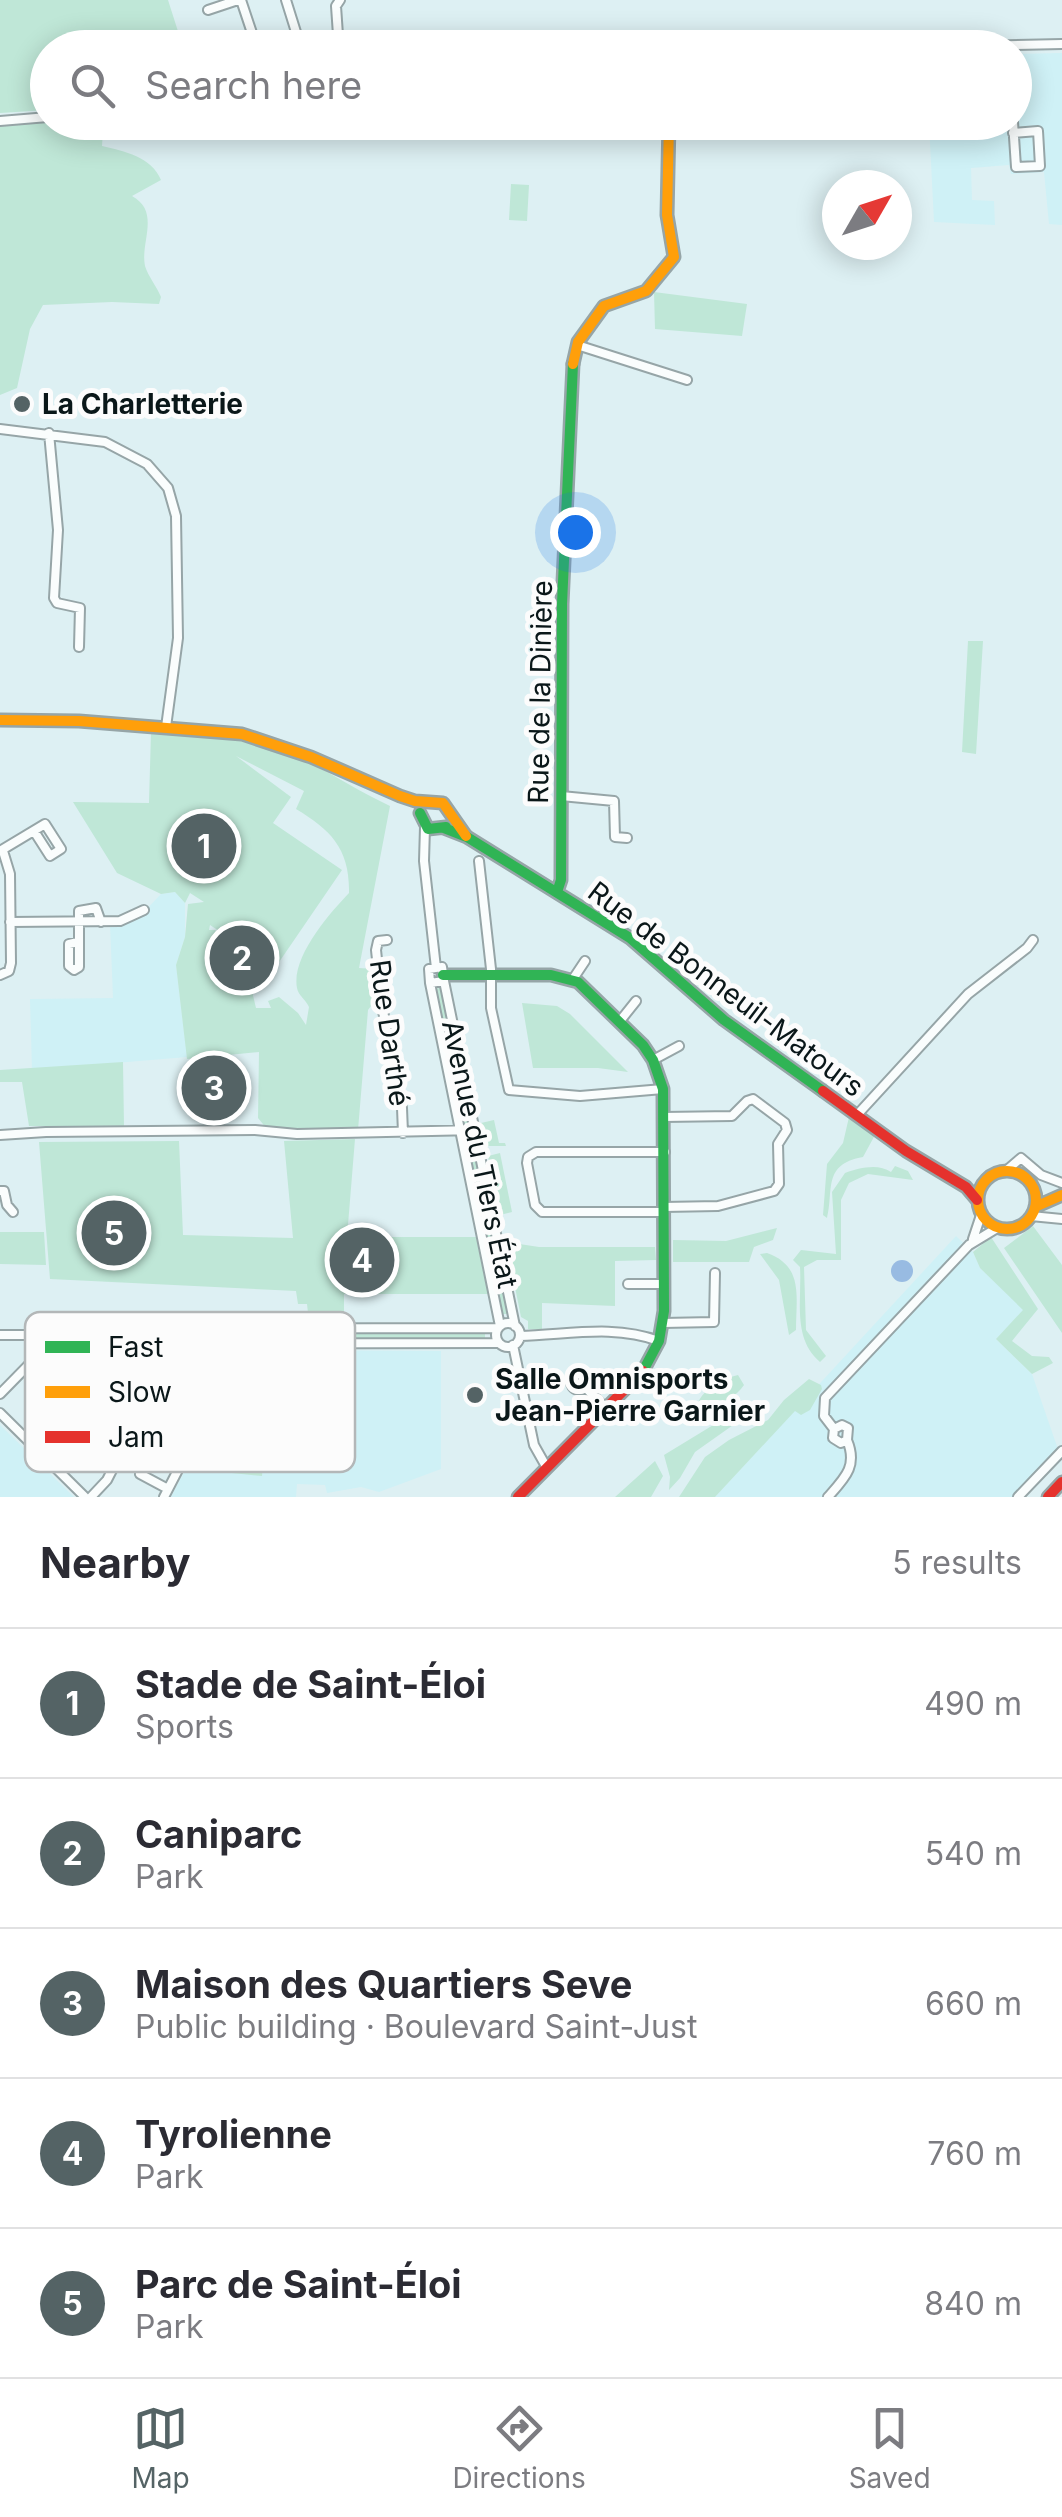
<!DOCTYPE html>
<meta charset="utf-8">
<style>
:root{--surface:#fff;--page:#f7f7f7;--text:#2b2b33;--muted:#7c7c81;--line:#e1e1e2;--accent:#546365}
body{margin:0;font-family:Inter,sans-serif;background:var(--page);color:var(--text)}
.compass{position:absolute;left:822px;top:170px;width:90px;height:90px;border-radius:50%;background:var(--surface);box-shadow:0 5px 25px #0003;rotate:51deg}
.you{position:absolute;left:575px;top:532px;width:35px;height:35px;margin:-25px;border:8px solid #fff;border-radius:50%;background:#1a73e8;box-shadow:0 0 0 15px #1a73e833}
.badge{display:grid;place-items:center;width:65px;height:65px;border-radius:50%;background:var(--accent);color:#fff;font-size:32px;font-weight:700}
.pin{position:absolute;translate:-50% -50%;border:5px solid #fff;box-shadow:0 2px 10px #0006}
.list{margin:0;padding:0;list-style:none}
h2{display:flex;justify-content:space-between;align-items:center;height:130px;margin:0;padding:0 40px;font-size:42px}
h2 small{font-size:32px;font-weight:400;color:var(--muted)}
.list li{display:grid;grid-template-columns:65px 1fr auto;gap:30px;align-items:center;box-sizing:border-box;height:150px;padding:0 40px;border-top:2px solid var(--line)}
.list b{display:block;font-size:38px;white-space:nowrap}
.list p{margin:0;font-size:32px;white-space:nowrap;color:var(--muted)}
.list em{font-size:32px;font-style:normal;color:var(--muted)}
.icon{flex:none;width:55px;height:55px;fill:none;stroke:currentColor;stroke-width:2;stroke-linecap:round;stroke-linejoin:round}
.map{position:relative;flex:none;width:1062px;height:1497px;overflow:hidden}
.search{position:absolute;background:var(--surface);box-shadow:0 5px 25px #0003;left:30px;right:30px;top:30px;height:110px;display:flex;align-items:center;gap:25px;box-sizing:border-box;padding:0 35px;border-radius:55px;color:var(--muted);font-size:38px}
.sheet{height:880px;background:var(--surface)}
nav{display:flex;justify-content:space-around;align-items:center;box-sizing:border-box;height:140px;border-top:2px solid var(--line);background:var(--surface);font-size:28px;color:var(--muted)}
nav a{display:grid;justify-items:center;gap:5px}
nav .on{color:var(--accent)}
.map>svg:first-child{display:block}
.built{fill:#cff1f6}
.green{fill:#bfe7d7;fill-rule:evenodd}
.water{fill:#98bbe2}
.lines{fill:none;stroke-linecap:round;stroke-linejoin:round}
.street-casing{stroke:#96a5a7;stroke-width:12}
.fast-casing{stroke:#96a5a7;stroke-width:15}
.slow-casing{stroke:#96a5a7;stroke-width:15}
.jam-casing{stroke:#96a5a7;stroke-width:15}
.street{stroke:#fafdfd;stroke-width:8}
.fast{stroke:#30b455;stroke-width:10}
.slow{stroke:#ff9f0a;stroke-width:10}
.jam{stroke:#e5322d;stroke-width:10}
.poi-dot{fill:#546365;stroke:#fcfcfc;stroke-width:4}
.labels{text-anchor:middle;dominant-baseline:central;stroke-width:10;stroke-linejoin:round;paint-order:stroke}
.poi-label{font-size:28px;font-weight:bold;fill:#0a1719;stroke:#fcfcfc;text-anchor:start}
.street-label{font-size:28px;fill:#0a1719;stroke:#fcfcfc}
.key{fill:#fcfcfc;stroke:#b3b7b8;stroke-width:2.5}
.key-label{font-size:28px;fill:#0a1719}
</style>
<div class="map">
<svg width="1062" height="1497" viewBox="0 0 1062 1497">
<rect width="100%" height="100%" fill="#ddf0f3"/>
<path class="built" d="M1062,53V225L1049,224L1044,172L1011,174L1009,165L971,168L972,200L994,201L995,225L934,222L929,123L1014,122L1015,54Z
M175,892L185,903V937L176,965L187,1057L32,1070L30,999L113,998L110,924L127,922L142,914L161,894Z
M956,1236L973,1252L980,1268L1024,1310L996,1339L1032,1374L1060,1455L1025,1497H715Z
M251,1350L441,1351V1469L379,1492L361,1487L327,1493L325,1485L297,1484L296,1497H171L240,1365L251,1364Z
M0,1425L74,1497H0Z"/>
<path class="green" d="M0,0H168L183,47L48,48L47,110L0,113Z
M47,121L113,123V126L103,130L102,146C124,151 152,157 161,180L132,196C161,212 140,242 145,266C148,276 157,287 161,297L159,304L112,302L43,305L30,329L17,388L0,395V124Z
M511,184L529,185L527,221L509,220Z
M654,292L747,304L742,336L655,329Z
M968,641H983L976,754L962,752Z
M151,732C198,735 248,734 291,754C325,769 356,790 390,806L359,968L375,969L379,1006H371L368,1010L358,1130L267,1129L258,1118L259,1052L187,1059L176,965L185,937L188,904L204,902L190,893L185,903L175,892L161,894L117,873L73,802L149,803ZM236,756L304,791L296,809C331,830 350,849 349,893C330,913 291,957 297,988C298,995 306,1000 309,1007L306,1025L298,1013L279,997L268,1001L271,1008H256L251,987L262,971L259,961L235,948L215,930H209L210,925L275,968L342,870L273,823L291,797Z
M443,987L471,1122L462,1124L434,989Z
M522,1003L557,1006L570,1014L628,1072L598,1068H533Z
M123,1062L124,1126H29L22,1082H0V1070Z
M849,1117L875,1135L863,1157C822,1164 834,1191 827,1218L823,1215L827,1164L843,1143Z
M494,1120L499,1143H505L506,1146H486L481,1123Z
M355,1139L347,1237H476L488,1294H344V1322H309L307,1304H298L296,1291L50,1279L39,1142L179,1141L183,1235L293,1238L284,1141Z
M476,1143L511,1314H501L466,1145Z
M500,1153L512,1212L500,1215L488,1156Z
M895,1166L908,1171L913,1180L868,1174L849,1183L841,1200V1260H817L804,1267L806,1330L826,1356L820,1362C792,1338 802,1300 800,1267L793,1260L801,1250L836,1254L832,1192L845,1173C859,1168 878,1163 891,1172Z
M1033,1226L1062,1265V1333L1004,1248Z
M777,1228L773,1240L754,1247L749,1262H673V1240L726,1241Z
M0,1232H44L46,1265L0,1264Z
M991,1237L1038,1309L1012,1341L1032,1356L1049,1357L1053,1363L1032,1374L996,1339L1023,1310L980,1268L973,1252Z
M506,1242L539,1247H655L656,1260L615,1261V1306L542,1303V1330L528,1329V1321L521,1317Z
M767,1253C804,1266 796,1297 796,1330L789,1335L779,1280L760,1254Z
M255,1331H485V1340L255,1341Z
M738,1375L744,1385C734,1400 715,1408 698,1403C703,1389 724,1378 738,1375Z
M809,1379L821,1385L822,1389L810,1410L801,1415L795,1411L715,1497H679L705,1457L729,1440L768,1420L784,1400Z
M728,1416L736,1423L695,1452L680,1478L669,1490L670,1477L664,1455Z
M223,1452L264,1455L262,1476L222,1472Z
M655,1461L663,1476L651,1497H615Z"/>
<path class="water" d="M891 1271a11 11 0 1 1 22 0a11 11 0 1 1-22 0Z"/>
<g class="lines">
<g class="street-casing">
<path id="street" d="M241,0L257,48
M286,0L301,48
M208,10L238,0
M338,35L336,6L340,0
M891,48L1062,44
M0,121L48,117
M1013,122L1016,167L1040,166L1038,131L1013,133
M577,345L687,380
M0,429L105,442L147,464L168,488L176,516L178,638L166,727
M49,433L58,530L54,598L57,603L80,608L79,647
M561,796L614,801L615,837L627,838
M425,827L424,861L436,968
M0,851L45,824L61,849L50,856L34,831
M479,861L491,969V1008L509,1090L580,1096L663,1089
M10,922L120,921L144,910
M387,940L378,941L376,950L382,1006L402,1108L403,1133
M78,942L69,944V966L74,970L79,967V911L96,908L101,922
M442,967L444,981L430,983L429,969Z
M0,975L9,971L11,963L10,874L3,851
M573,979L585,961
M444,981L515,1326
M430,983L500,1326
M620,1021L636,1001
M653,1060L679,1046
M857,1115L968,994L1027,948L1033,940
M664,1117L732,1116L747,1101L753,1099L785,1123L787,1130L778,1144L779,1184L774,1191L718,1206L664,1207
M0,1135L46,1132L255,1130L297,1134L476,1130
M1007,1170L1021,1158L1041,1175L1062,1183
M0,1191H4L7,1205L13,1212
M664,1212H542L535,1205L527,1163L528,1157L536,1152H665
M1031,1216L1062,1219
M973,1239L981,1215
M628,1284H664
M663,1323L714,1322L715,1273
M496 1335a12 12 0 1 1 24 0a12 12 0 1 1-24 0Z
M49 1336a8 8 0 1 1 16 0a8 8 0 1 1-16 0Z
M64,1329L496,1328
M0,1335H49
M520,1336C567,1335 613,1324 659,1341
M64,1344L496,1343
M513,1345L534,1445L547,1468
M571 1382a8 8 0 1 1 16 0a8 8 0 1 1-16 0Z
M585,1387L606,1409
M0,1394L51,1342
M0,1413L85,1497
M55,1422L66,1433L108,1390
M834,1429L842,1425L848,1428L847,1440L841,1443L833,1438L834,1429L824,1416L825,1398L969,1245L997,1228
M162,1432L190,1447
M32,1445L89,1390H208L218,1394
M140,1474L168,1489
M91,1497L107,1480L153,1390
M164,1497L237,1356L241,1329
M828,1497C845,1478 858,1466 847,1440
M1018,1497L1062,1451"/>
</g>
<g class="fast-casing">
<path id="fast" d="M420,813L428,829L446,827
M444,828L467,837L630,938L724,1020L823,1091
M557,892L561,880L562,604L573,364
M443,975H551L578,982L643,1045L653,1060L663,1089L664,1311L659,1341L643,1371"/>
</g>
<g class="slow-casing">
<path id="slow" d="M573,364L578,342L604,306L646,291L674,257L667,215L669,122
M0,720L79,721L242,734L311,757L400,796L415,801L443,803L466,836
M978 1200a29 29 0 1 1 58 0a29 29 0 1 1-58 0Z
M1035,1207L1062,1195"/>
</g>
<g class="jam-casing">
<path id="jam" d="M823,1091L906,1151L966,1187L977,1200
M518,1497L643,1371
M1048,1497L1062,1482"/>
</g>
<use href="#street" class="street"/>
<use href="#fast" class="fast"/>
<use href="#slow" class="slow"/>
<use href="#jam" class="jam"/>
</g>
<g class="poi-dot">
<circle cx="22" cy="404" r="10"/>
<circle cx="475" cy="1395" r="10"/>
</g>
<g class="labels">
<g class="poi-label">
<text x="42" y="404">La Charletterie</text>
<text x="495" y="1379">Salle Omnisports<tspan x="495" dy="32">Jean-Pierre Garnier</tspan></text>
</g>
<g class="street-label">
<text transform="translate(540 692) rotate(-89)">Rue de la Dinière</text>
<text transform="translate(726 989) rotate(37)">Rue de Bonneuil-Matours</text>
<text transform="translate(390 1033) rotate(82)">Rue Darthé</text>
<text transform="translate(480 1154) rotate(78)">Avenue du Tiers État</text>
</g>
</g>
<rect x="25" y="1312" width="330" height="160" rx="15" class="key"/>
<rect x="45" y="1341" width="45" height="12" fill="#30b455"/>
<rect x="45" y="1386" width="45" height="12" fill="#ff9f0a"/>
<rect x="45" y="1431" width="45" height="12" fill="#e5322d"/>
<g class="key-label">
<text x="108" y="1357">Fast</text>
<text x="108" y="1402">Slow</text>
<text x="108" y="1447">Jam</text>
</g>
</svg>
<svg class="compass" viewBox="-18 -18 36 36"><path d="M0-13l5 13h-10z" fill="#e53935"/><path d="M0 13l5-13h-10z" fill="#7c7c81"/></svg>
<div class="you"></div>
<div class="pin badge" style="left:204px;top:846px">1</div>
<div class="pin badge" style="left:242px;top:958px">2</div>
<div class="pin badge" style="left:214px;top:1088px">3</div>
<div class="pin badge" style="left:362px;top:1260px">4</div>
<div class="pin badge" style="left:114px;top:1233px">5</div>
<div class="search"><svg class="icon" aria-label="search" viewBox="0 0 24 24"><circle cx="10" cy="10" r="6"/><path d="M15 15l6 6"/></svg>Search here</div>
</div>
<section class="sheet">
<h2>Nearby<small>5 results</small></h2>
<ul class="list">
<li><span class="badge">1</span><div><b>Stade de Saint-Éloi</b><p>Sports</p></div><em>490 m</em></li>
<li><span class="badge">2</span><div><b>Caniparc</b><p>Park</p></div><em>540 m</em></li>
<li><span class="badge">3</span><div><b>Maison des Quartiers Seve</b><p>Public building · Boulevard Saint-Just</p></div><em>660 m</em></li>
<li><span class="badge">4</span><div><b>Tyrolienne</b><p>Park</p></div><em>760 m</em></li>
<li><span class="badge">5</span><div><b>Parc de Saint-Éloi</b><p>Park</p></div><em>840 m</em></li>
</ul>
</section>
<nav>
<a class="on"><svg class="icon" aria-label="map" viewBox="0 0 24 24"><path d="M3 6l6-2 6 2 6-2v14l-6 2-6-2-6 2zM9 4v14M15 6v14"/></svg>Map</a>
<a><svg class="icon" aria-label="directions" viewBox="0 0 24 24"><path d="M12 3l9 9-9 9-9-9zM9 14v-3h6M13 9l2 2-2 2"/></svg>Directions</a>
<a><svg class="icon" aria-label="saved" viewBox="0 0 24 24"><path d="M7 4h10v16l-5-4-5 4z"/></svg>Saved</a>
</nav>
